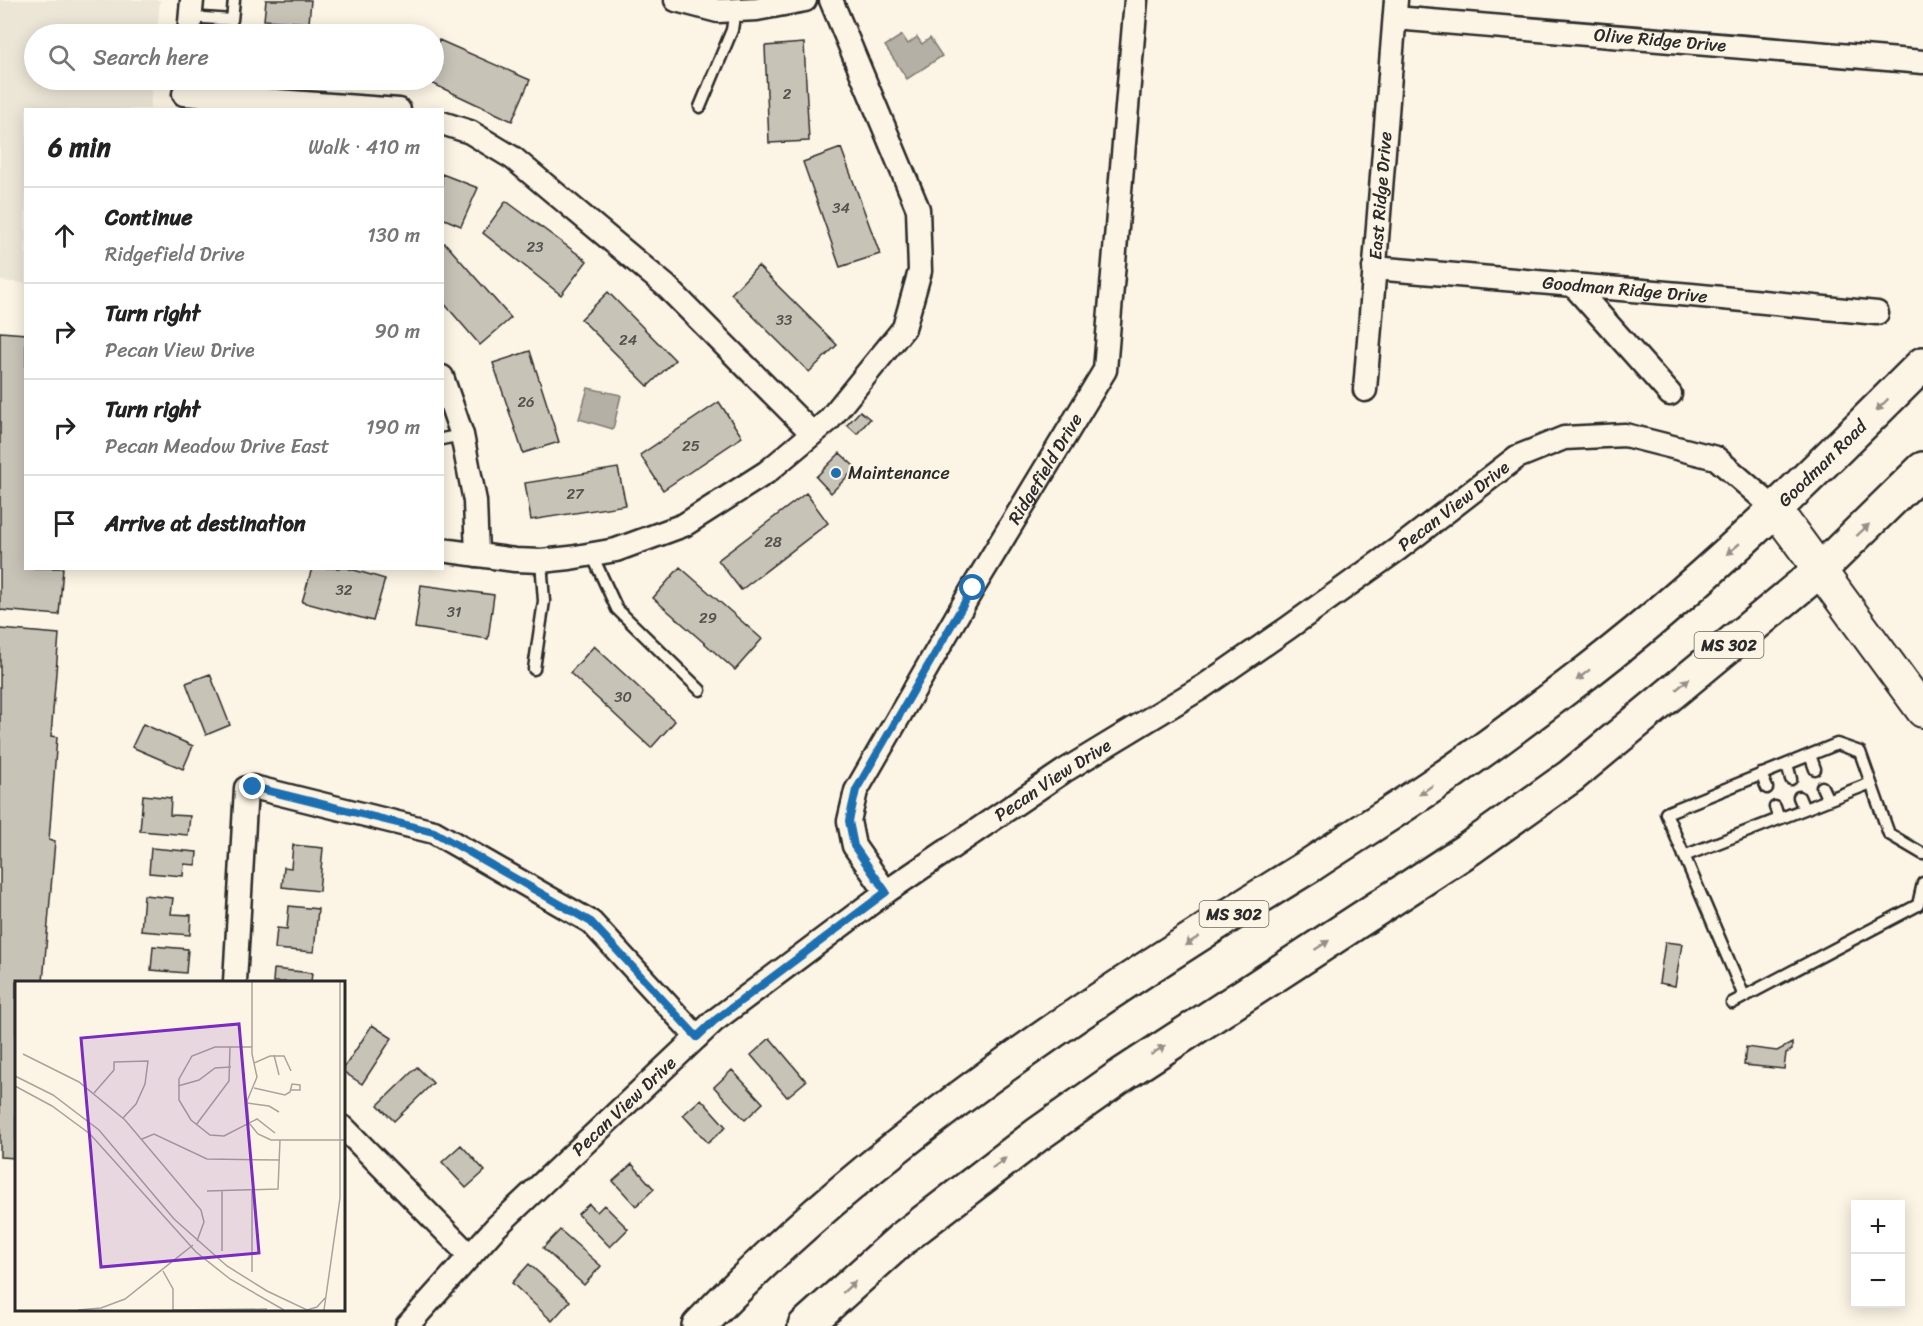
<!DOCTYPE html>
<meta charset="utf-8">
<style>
:root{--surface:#fff;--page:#f6f6f6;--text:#222;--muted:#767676;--line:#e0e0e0}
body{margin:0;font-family:Sriracha,sans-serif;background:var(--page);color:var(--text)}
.controls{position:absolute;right:18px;bottom:18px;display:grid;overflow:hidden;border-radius:0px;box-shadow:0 3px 15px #0003}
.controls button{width:54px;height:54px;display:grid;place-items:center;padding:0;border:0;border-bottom:2px solid var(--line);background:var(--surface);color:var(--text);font:30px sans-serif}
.stop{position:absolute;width:18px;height:18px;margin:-14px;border:4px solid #1f6fb2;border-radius:50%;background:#fff}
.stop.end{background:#1f6fb2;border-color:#fff;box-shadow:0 2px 6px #0008}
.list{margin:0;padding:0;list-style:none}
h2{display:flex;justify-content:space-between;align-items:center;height:78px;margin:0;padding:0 24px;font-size:26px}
h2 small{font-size:20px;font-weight:400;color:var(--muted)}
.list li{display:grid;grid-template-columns:39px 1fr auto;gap:18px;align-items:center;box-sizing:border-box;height:96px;padding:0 24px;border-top:2px solid var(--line)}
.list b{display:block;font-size:22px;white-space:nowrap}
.list p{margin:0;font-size:20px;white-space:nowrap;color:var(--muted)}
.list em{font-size:20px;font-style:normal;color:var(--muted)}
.icon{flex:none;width:33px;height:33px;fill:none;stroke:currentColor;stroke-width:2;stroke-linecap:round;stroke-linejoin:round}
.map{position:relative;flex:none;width:1923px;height:1326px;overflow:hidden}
.search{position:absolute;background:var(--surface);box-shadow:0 3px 15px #0003;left:24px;top:24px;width:420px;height:66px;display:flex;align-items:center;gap:15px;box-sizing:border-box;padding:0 21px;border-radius:33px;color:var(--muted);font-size:22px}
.panel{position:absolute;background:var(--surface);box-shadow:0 3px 15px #0003;left:24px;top:108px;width:420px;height:462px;border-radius:0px}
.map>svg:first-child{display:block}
.built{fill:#ece6d7}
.water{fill:#b4b0a5;stroke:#7d7b74;stroke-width:1.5}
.building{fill:#c8c3b7;stroke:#2b2b2b;stroke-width:1.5}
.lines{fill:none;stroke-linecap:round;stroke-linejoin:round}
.lane-casing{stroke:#2b2b2b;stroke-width:15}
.street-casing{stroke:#2b2b2b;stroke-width:27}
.secondary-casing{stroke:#2b2b2b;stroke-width:36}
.highway-casing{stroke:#2b2b2b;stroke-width:38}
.lane{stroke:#fcf5e5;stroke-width:10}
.street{stroke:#fcf5e5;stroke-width:22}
.secondary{stroke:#fcf5e5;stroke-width:32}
.highway{stroke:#fcf5e5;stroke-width:33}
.oneway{fill:#949088}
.route{stroke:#1f6fb2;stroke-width:8}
.poi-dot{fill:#1f6fb2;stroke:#fcf5e5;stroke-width:2}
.labels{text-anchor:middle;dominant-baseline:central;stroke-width:4.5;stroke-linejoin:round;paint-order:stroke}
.number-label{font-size:15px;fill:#52514e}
.shield{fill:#fcf5e5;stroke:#6a6863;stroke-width:1.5}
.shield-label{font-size:16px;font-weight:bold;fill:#2b2b2b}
.street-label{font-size:18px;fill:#2b2b2b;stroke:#fcf5e5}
.poi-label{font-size:18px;fill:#2b2b2b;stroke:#fcf5e5;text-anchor:start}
.inset-road{fill:none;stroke:#a8a49b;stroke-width:1.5}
.view{fill:#7b2cbf;fill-opacity:0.15;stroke:#7b2cbf;stroke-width:3}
.inset-edge{fill:none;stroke:#2b2b2b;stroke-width:3}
</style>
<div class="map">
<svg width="1923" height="1326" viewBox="0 0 1923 1326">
<rect width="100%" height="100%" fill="#fcf5e5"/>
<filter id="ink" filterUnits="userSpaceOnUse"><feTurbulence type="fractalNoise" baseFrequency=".0167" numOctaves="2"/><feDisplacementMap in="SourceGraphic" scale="12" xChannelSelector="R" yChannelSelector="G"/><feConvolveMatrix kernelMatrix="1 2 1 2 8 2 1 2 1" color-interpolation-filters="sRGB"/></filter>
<g filter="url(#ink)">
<path class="built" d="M0,0H160L157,34H34V80H153L150,109L26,110L25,283L0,281Z"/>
<path class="water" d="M902,35L908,44L917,37L922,44L930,38L942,56L907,79L885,46Z
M588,388L621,395L613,429L579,419Z"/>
<path class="building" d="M266,0H311L309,23L264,20Z
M439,40L530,80L512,121L425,80H434V53Z
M804,43L809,141L769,143L765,46Z
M841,148L880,254L840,267L803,162Z
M442,174L478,188L461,226L442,218Z
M506,201L587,261L561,295L483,233Z
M445,243L511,318L480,345L442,301V245Z
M758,266L837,345L809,372L731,294Z
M608,292L675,360L648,386L581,319Z
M0,332L26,334V568H63L59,615L0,610Z
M530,351L559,442L523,453L493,363Z
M719,402L742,437L663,490L640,455Z
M860,411L870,419L857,434L847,425Z
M840,453L856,468L831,493L816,477Z
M618,468L626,505L531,520L525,483Z
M806,493L828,523L741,590L718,560Z
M680,567L762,639L735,670L653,598Z
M312,568H347L385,579L373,621L302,602Z
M421,585L494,595L488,639L415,628Z
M0,629L59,634L51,736L57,737L49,840L55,841L43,982H16V1158L0,1157Z
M594,646L675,721L651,748L570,673Z
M210,674L230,725L206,735L186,683Z
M143,724L193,746L183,769L132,747Z
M143,795L171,798L170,815L190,816L188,835L140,831Z
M293,845L323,848L319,891L282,887L284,867L291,868Z
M151,848L197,852L196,865L184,864L183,876L149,873Z
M144,895L173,898L171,914L191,915L190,935L141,931Z
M289,906L318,909L314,952L275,949L277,928L287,929Z
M1665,942L1682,944L1675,986L1659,983Z
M153,946L188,949L186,973L151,970Z
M274,969L312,973L311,982H273Z
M372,1025L392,1038L362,1084L344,1072V1068Z
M770,1038L806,1081L787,1097L751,1055Z
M1792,1043V1050L1786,1053L1784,1069L1744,1065L1746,1047L1777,1051Z
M417,1067L433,1083L394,1121L378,1105Z
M732,1070L763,1103L745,1120L714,1087Z
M701,1099L726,1127L708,1143L683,1115Z
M461,1145L485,1171L466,1188L442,1162Z
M632,1164L654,1189L636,1206L613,1181Z
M589,1204L597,1212L604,1205L628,1229L610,1247L578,1214Z
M560,1230L601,1266L584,1285L543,1248Z
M529,1264L570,1301L552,1321L512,1283Z"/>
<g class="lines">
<g class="lane-casing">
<path id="lane" d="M190,17L232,20L234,0
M700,107L732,30L735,10
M442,439L462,435
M592,555L617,609L700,690
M534,669L544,601L541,561
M1810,755L1815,769
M1787,764L1791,779
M1761,774L1767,788
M1822,787L1828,800
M1799,797L1804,809
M1775,807L1779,819
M1684,856L1871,783
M1744,996L1666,813L1837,744L1860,752L1889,834L1923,854
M1732,1003L1918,905L1923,883"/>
</g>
<g class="street-casing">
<g id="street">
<path d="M676,0L718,11L757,9L805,0"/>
<path id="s1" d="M1395,18L1923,62"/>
<path d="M189,34L192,0"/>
<path d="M184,94L399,110"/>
<path d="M442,123L470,132L513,158L666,286L812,433"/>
<path id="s2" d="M1374,268L1691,295L1877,313"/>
<path d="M1574,286L1670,394"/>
<path d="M442,377L462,435L475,501L477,555"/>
<path id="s3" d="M1365,390L1396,0"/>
<path d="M442,550L515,560L541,561L570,558L616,550L684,525L767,472L829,420L904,328L920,271L918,209L831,0"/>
<path id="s4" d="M886,892L854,846L849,821L856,791L973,588L1105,370L1136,0"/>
<path d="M235,982L246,788L253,787L434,832L591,922L697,1037"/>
<path d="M344,1128L470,1256"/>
<path id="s5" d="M407,1326L496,1227L714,1021L886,892L1064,771L1204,686L1288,628L1398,549L1517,457L1564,438L1625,435L1716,458L1775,509"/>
</g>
</g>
<g class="secondary-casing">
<path id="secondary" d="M1775,509L1923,711"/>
</g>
<g class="highway-casing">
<g id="highway">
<path id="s6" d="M699,1326C873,1143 1095,997 1309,866C1343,843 1378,822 1412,799C1466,764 1519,724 1570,685C1698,589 1811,476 1923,364"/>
<path d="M805,1326L903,1238L1037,1135L1122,1075L1470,848L1571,776L1820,570L1923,469"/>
</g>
</g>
<use href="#lane" class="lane"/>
<use href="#street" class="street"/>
<use href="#secondary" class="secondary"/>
<use href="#highway" class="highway"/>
</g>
<defs><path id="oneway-solid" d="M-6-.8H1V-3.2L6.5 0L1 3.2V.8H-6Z" transform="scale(1.5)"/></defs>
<g class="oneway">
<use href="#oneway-solid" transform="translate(1882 405) rotate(135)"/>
<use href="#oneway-solid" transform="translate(1863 530) rotate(-43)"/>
<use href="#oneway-solid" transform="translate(1733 549) rotate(140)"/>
<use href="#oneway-solid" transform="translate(1583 675) rotate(141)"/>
<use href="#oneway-solid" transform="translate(1683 684) rotate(-40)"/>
<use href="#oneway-solid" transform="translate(1426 790) rotate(145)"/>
<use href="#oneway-solid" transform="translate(1192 941) rotate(147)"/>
<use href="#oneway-solid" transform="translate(1322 945) rotate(-33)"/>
<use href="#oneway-solid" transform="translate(1158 1050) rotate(-33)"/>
<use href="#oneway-solid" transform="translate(999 1163) rotate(-37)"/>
<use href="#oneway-solid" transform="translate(849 1287) rotate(-42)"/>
</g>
</g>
<g class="lines" filter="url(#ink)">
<path class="route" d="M253,787L434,832L591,922L697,1037L714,1021L886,892L854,846L849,821L856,790L973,588"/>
</g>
<circle class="poi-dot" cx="836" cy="473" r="6"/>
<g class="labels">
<g class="number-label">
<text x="787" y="94">2</text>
<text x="841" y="208">34</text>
<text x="535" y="247">23</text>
<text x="784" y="320">33</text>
<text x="628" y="340">24</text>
<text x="526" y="402">26</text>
<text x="691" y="446">25</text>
<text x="575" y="494">27</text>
<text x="773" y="542">28</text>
<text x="344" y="590">32</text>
<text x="454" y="612">31</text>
<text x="708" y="618">29</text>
<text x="623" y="697">30</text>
</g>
<g class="shield">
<rect x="1694.5" y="632" width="69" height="26" rx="4.5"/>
<rect x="1199.5" y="901" width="69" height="26" rx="4.5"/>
</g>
<g class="shield-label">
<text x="1729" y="645">MS 302</text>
<text x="1234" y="914">MS 302</text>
</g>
<g class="street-label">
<text stroke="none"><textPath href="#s1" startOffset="266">Olive Ridge Drive</textPath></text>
<text stroke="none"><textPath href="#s3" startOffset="195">East Ridge Drive</textPath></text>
<text stroke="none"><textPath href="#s2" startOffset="252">Goodman Ridge Drive</textPath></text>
<text stroke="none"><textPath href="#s6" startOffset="1420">Goodman Road</textPath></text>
<text stroke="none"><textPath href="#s4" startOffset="486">Ridgefield Drive</textPath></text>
<text stroke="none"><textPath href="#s5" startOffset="1335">Pecan View Drive</textPath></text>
<text stroke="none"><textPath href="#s5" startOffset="849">Pecan View Drive</textPath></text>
<text stroke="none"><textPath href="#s5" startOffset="309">Pecan View Drive</textPath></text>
</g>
<g class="poi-label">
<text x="848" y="473">Maintenance</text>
</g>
</g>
<g transform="translate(15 981)">
<rect width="330" height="330" fill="#fcf5e5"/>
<path class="inset-road" d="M237,1V73L242,96L232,120L234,142L243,153L256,159H330M237,66H200L177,75L164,98V119L176,139L195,154L209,155L242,138L260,152M8,73L64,101L110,139L186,229L189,241L182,260M259,74L264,94M239,82L255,75H269L276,90M0,95L38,114L84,149L159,238L212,285L252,310L292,329L302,326L310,317M0,105L37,125L75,153L181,271L215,298L269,329M163,105L184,99L200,87L216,86M239,107L270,114L275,111L277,103L285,104V109H276M79,112L99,89V81L133,80L130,103L121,123L108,137M232,122L254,125L264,131M181,144L214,100L215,66M127,158L139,153L192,178L265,179M237,209V291M192,210L263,208L265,159M207,270V210M148,290L158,308V329M63,329L86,327L110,318L178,264M158,329L252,328M309,329L325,217V1"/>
<path class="view" d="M224,43L244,272L86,286L66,57Z"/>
<rect width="330" height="330" class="inset-edge"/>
</g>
</svg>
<div class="controls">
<button>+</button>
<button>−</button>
</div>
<div class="stop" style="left:973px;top:588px"></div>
<div class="stop end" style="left:253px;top:787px"></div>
<div class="search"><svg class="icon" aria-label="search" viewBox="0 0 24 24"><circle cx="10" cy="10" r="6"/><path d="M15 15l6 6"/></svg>Search here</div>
<section class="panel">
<h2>6 min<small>Walk · 410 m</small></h2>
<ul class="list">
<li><svg class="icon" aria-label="ahead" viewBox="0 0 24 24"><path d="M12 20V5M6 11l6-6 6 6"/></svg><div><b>Continue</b><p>Ridgefield Drive</p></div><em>130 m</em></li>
<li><svg class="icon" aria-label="right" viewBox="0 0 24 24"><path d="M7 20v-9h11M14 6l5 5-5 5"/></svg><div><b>Turn right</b><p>Pecan View Drive</p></div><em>90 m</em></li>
<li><svg class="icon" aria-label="right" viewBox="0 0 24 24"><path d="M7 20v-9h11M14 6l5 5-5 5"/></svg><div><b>Turn right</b><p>Pecan Meadow Drive East</p></div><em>190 m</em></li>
<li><svg class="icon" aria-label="arrive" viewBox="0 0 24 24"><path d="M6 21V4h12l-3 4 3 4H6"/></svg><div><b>Arrive at destination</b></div></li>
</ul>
</section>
</div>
